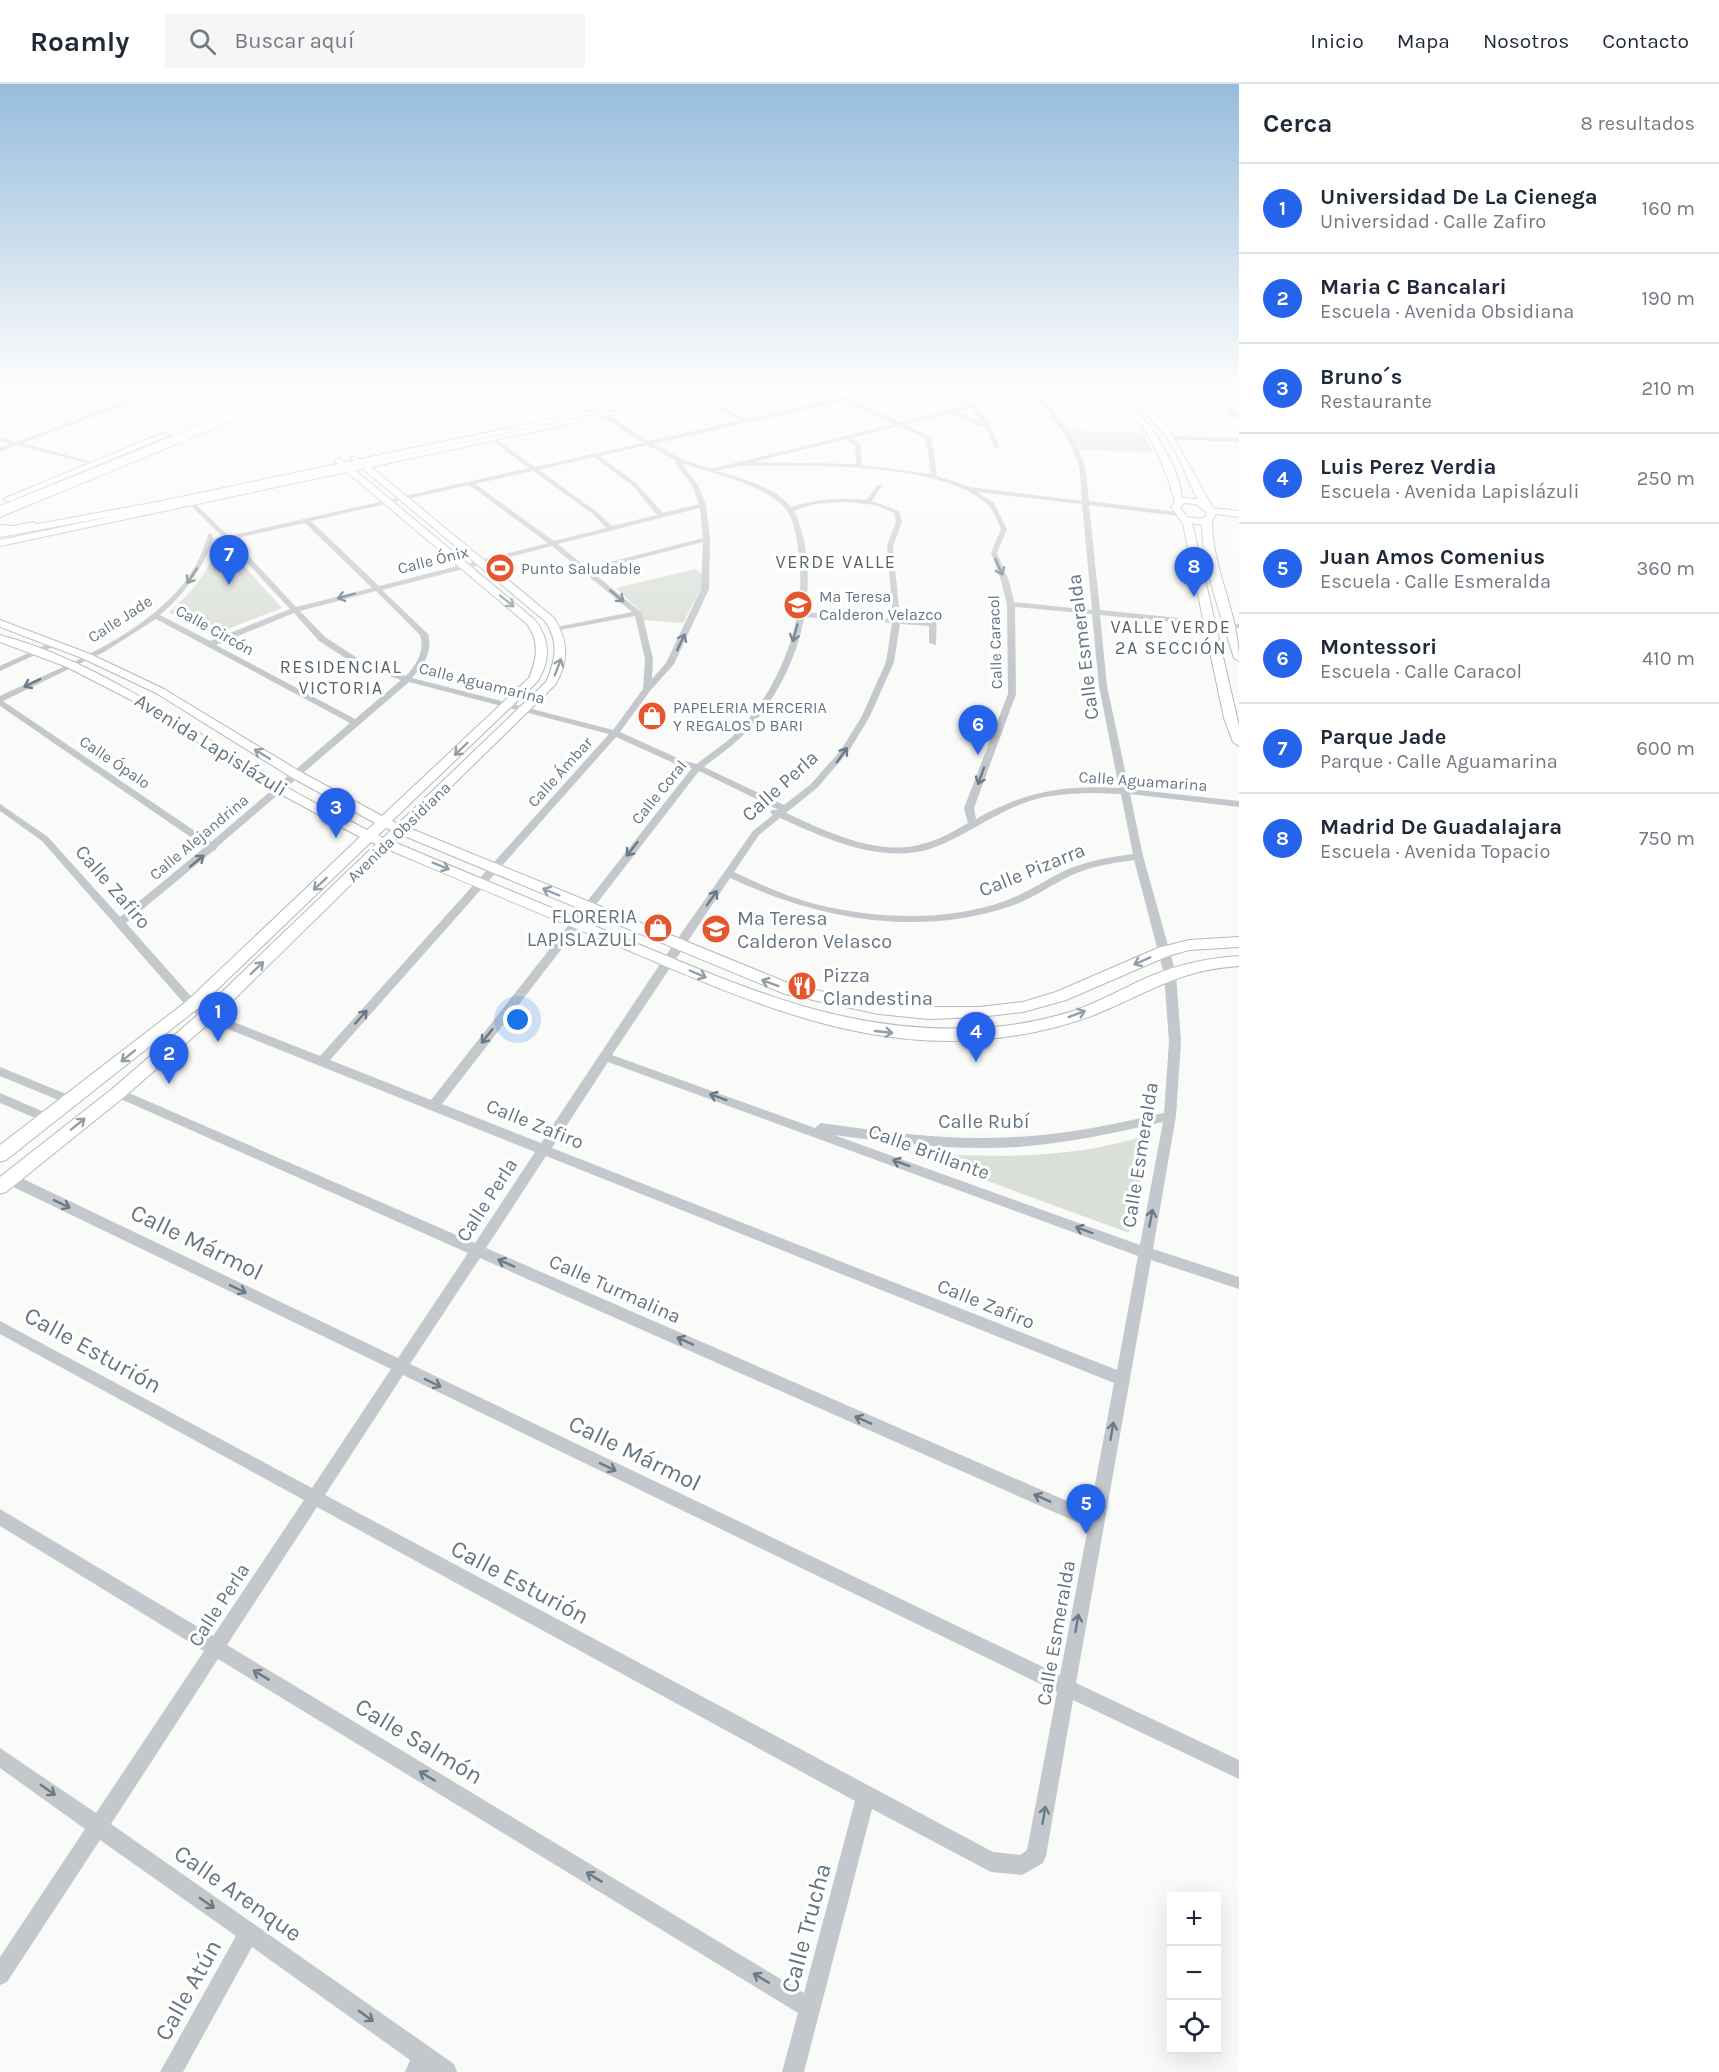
<!DOCTYPE html>
<html lang="es">
<meta charset="utf-8">
<style>
:root{--surface:#fff;--page:#f6f6f7;--text:#1f2937;--muted:#747a83;--line:#e0e1e3;--accent:#2563eb}
body{margin:0;font-family:Karla,sans-serif;background:var(--page);color:var(--text)}
.controls{position:absolute;right:18px;bottom:18px;display:grid;overflow:hidden;border-radius:0px;box-shadow:0 6px 24px #0002}
.controls button{width:54px;height:54px;display:grid;place-items:center;padding:0;border:0;border-bottom:2px solid var(--line);background:var(--surface);color:var(--text);font:30px sans-serif}
.you{position:absolute;left:518px;top:936px;width:21px;height:21px;margin:-15px;border:4px solid #fff;border-radius:50%;background:#1a73e8;box-shadow:0 0 0 9px #1a73e833}
.badge{display:grid;place-items:center;width:39px;height:39px;border-radius:50%;background:var(--accent);color:#fff;font-size:20px;font-weight:700}
.pin{position:absolute;translate:-50% -50px;filter:drop-shadow(0 2px 3px #0008)}
.pin::after{content:'';position:absolute;top:32px;width:21px;height:18px;background:inherit;clip-path:polygon(0 0,100% 0,50% 100%)}
.list{margin:0;padding:0;list-style:none}
h2{display:flex;justify-content:space-between;align-items:center;height:78px;margin:0;padding:0 24px;font-size:26px}
h2 small{font-size:20px;font-weight:400;color:var(--muted)}
.list li{display:grid;grid-template-columns:39px 1fr auto;gap:18px;align-items:center;box-sizing:border-box;height:90px;padding:0 24px;border-top:2px solid var(--line)}
.list b{display:block;font-size:22px;white-space:nowrap}
.list p{margin:0;font-size:20px;white-space:nowrap;color:var(--muted)}
.list em{font-size:20px;font-style:normal;color:var(--muted)}
.icon{flex:none;width:33px;height:33px;fill:none;stroke:currentColor;stroke-width:2;stroke-linecap:round;stroke-linejoin:round}
.map{position:relative;flex:none;width:1239px;height:1988px;overflow:hidden}
header{display:flex;align-items:center;gap:36px;box-sizing:border-box;height:84px;padding:0 30px;background:var(--surface);border-bottom:2px solid var(--line)}
header strong{font-size:28px}
nav{display:flex;gap:33px;margin-inline-start:auto;font-size:21px}
.search{width:420px;height:54px;background:var(--page);display:flex;align-items:center;gap:15px;box-sizing:border-box;padding:0 21px;border-radius:0px;color:var(--muted);font-size:22px}
main{display:flex}
aside{flex:1;background:var(--surface)}
.map>svg:first-child{display:block}
.green{fill:#dadfd7}
.lines{fill:none;stroke-linecap:round;stroke-linejoin:round}
.secondary-casing{stroke:#b3babf;stroke-width:2}
.primary-casing{stroke:#b5babe;stroke-width:2}
.street{fill:#c3c8cc;fill-rule:evenodd}
.secondary{fill:#fff;fill-rule:evenodd}
.primary{fill:#fff;fill-rule:evenodd}
.oneway{stroke:#6a7a87}
.oneway2{stroke:#939fa8}
.labels{text-anchor:middle;dominant-baseline:central;stroke-width:6;stroke-linejoin:round;paint-order:stroke}
.far-street-label{font-size:16px;fill:#657683;stroke:#fff}
.far-poi-label{font-size:16px;fill:#657683;stroke:#fff;text-anchor:start}
.far-neighbourhood-label{font-size:18px;letter-spacing:1.5px;fill:#57646e;stroke:#fff}
.street-label{font-size:20px;fill:#657683;stroke:#fff}
.poi-label{font-size:20px;fill:#657683;stroke:#fff;text-anchor:start}
.near-street-label{font-size:24px;fill:#657683;stroke:#fff}
</style>
<header>
<strong>Roamly</strong>
<div class="search"><svg class="icon" aria-label="search" viewBox="0 0 24 24"><circle cx="10" cy="10" r="6"/><path d="M15 15l6 6"/></svg>Buscar aquí</div>
<nav><a>Inicio</a><a>Mapa</a><a>Nosotros</a><a>Contacto</a></nav>
</header>
<main>
<div class="map">
<svg width="1239" height="1988" viewBox="0 0 1239 1988">
<rect width="100%" height="100%" fill="#fafaf8"/>
<path class="green" d="M1066,346L1142,349L1154,368L1074,366Z
M219,459H223L282,524L212,551L169,528C191,510 209,487 219,459Z
M695,485L702,490L701,504L683,539L643,536L640,527L616,504Z
M1151,1050L1129,1149L909,1068C991,1074 1072,1076 1151,1050Z"/>
<g class="lines">
<g class="secondary-casing">
<path id="secondary" d="M301,304H312L0,433V427Z
M587,304H597L630,323L720,304H735L371,383L553,533C569,556 569,577 555,601L409,744L793,901L879,920L929,923H980L1023,918L1056,908L1158,864L1189,856L1239,853V863L1189,866L1168,872L1066,916L1023,928L980,933L929,935L879,930L785,910L402,751L394,758C472,791 550,823 628,856C752,907 855,954 993,943C1020,941 1047,935 1073,927C1100,918 1125,903 1151,892C1180,880 1208,874 1239,872V882C1178,886 1148,909 1094,931C1063,943 1030,950 997,954C863,971 738,913 618,862C541,830 464,798 387,765L213,936L124,1013L6,1108L0,1110V1093L112,1005L201,928L376,760L371,758L197,925L6,1076L0,1078V1061L187,917L360,753L275,707L135,618L67,583L0,558V551C104,579 191,647 283,701C310,717 339,731 367,746L375,739L291,693L156,609L82,574L0,543V536L90,570L164,605L299,687L382,732L529,594C537,575 540,558 527,540L347,388L0,462V456L342,384L335,377L339,374L350,382L358,381L351,374L355,372L366,379L622,325ZM363,385L545,537C559,557 556,576 546,598L398,740L392,737L538,597C551,575 550,556 535,536L355,386ZM386,744L391,746L383,754L378,751Z
M1104,304H1113C1142,326 1179,377 1182,414L1197,415L1176,368L1164,349L1148,331L1120,304H1129L1136,310L1169,346L1213,424L1239,427V433L1216,430L1212,437C1212,485 1239,529 1239,577L1234,574C1222,534 1202,482 1202,441L1192,439L1239,642V662L1233,658L1224,634L1183,440L1171,423L1175,418C1166,384 1151,349 1126,322C1120,315 1111,311 1104,304ZM1184,419L1196,420L1207,429L1206,432L1201,435L1187,433L1180,423Z
M108,305L207,316L270,307L274,309L233,318L207,320L108,309L0,310V306Z
M163,349L170,351L10,417L3,415Z
M33,438L38,441L36,443L14,448L0,447V441L14,442Z"/>
</g>
<g class="primary-casing">
<path id="primary" d="M292,304H303L0,428V422Z
M698,304H714L162,423L0,453V447L162,417Z"/>
</g>
<path class="street" d="M78,304H86L71,311L66,310Z
M161,304H169L152,311L147,310Z
M818,304C829,304 837,313 846,313C861,313 878,304 895,304L850,315L900,338L968,322L953,312L958,311L976,321L989,339L1000,364L995,365L986,344L949,330L905,341L927,351L932,357L937,392L970,403L1082,417C1081,406 1081,394 1079,383C1073,356 1046,324 1027,304H1033C1052,322 1080,359 1085,384C1087,395 1088,406 1089,417L1178,428L1181,430L1178,432L1089,421L1100,526L1239,540V544L1100,531L1107,602L1129,705L1239,717V723L1130,710L1143,772L1176,890L1181,958L1176,1032L1153,1165L1239,1193V1205L1151,1176L1076,1599L1239,1676V1695L1073,1616L1046,1772L1043,1779L1022,1791L991,1788L872,1725L804,1988H782L798,1929L218,1575L111,1740L454,1980L457,1988H405L410,1976L252,1863L183,1988H160L236,1852L100,1756L7,1898L0,1901V1873L85,1745L0,1684V1664L96,1729L204,1567L0,1442V1425L213,1552L304,1416L0,1250V1237L312,1404L391,1285L5,1099L4,1095L5,1091L10,1090L15,1091L398,1274L468,1169L114,1012L112,1009L114,1006H122L475,1159L535,1068L203,935L188,924L42,757L0,727V720L48,753L120,833L205,763L0,622V612C74,577 187,537 208,450H212L213,455L223,453L189,420V418H193L229,452L529,384L491,356L493,353L535,383L643,359L590,325V323H594L649,357L741,336L721,326L723,323L747,335L839,314ZM844,317L894,340L710,385L684,376L653,360ZM971,324L983,339L956,328ZM899,342L923,353L926,357L931,390L862,381L861,360L852,354ZM846,355L855,361L856,380L753,378ZM647,361L677,377L675,379L692,401L699,420L663,429L637,400L600,372ZM594,373L633,402L657,431L612,442L597,428L539,386ZM681,379C711,389 759,399 782,421C795,433 797,456 799,473C807,537 779,607 733,652C722,662 709,670 697,680L684,677L620,648L650,607L674,580L709,505L710,455L706,421L698,401ZM738,382C801,382 942,376 988,421C994,427 997,438 1001,445L991,469L1001,497L1007,520L1008,610L964,724L968,739C954,747 941,755 926,759C879,774 828,748 786,729L817,704L849,667L870,632L894,578L900,540L929,542V559L936,561L937,529L930,527L929,537L900,535L893,462L902,438L899,427L872,417L882,401H878L866,416C840,413 816,415 791,423C774,402 742,395 717,387ZM533,387L593,430L606,444L554,457L475,400ZM469,401L548,459L379,502L311,437ZM977,408L1082,420L1092,526L1014,518L1009,497L997,469L1007,445L994,419ZM847,418L875,421L894,429L896,438L887,462L893,535L805,528C810,496 809,457 794,427L814,420ZM700,424L703,454L587,484L558,460ZM305,439L372,504L296,523L233,455ZM226,456L290,525L210,557L160,531C185,510 199,488 213,459ZM703,458L701,505L666,579L652,595L653,575L642,529L591,487ZM552,462L632,528L557,543H554V547L635,532L645,575L643,605L613,646L412,594C424,580 433,568 428,550L382,506ZM376,507L420,551C425,568 417,579 406,592L359,575L325,553L300,527ZM1015,523L1092,530L1099,602L1119,704C1064,701 1026,707 976,735L974,724L1016,610ZM294,529L319,557L353,579L401,596L355,635L216,561ZM804,533L892,539L886,578L862,632L841,666L811,700L784,721L704,683C715,674 727,666 737,657C770,626 797,578 804,533ZM156,535L350,639L211,758L3,617L104,568ZM409,598L609,650L320,972L211,929L196,918L126,839L213,767L216,766L217,763ZM616,653L678,681L692,684L431,1016L330,976ZM699,687L779,726H772L770,728L773,731L753,747L664,874L541,1059L442,1020ZM1092,709L1121,710L1133,770C1110,773 1087,777 1066,786C1045,796 1027,809 1005,817C946,838 875,835 815,820C787,813 760,800 734,788L759,751L780,734C825,754 879,780 930,765C966,753 996,727 1033,716C1052,710 1072,710 1092,709ZM1134,776L1164,890L1169,958L1164,1029C1115,1040 1065,1051 1014,1053C949,1057 885,1048 821,1039L815,1044L612,971L730,794C817,835 917,854 1011,822C1032,815 1051,801 1072,791C1092,782 1113,779 1134,776ZM608,978L1138,1172L1117,1286L552,1064ZM1163,1038L1140,1161L834,1051C895,1059 956,1067 1018,1063C1067,1059 1115,1049 1163,1038ZM546,1072L1114,1299L1090,1427L486,1164ZM480,1174L1088,1443L1060,1591L410,1280ZM403,1291L1057,1608L1027,1766L1020,1771L993,1768L325,1411ZM317,1423L855,1717L804,1909L227,1561Z
M1209,304L1239,305V309H1219Z
M1079,310H1118L1121,312L1118,314L1077,313Z
M141,311L143,314L23,359L95,379V381L17,361L0,368V364L11,360L0,357V353L17,358Z
M1227,323H1231L1239,332V337L1227,325Z
M1169,352L1239,354V358L1167,355Z
M52,558L59,560L0,587V582Z
M0,983L76,1014L78,1017L76,1020H68L0,992Z
M0,1009L51,1031L53,1034L51,1037L47,1039L0,1019Z"/>
<use href="#secondary" class="secondary"/>
<use href="#primary" class="primary"/>
</g>
<defs><path id="oneway-shaft" d="M-6 0H5M1.5-3L5.5 0L1.5 3" fill="none" stroke-width="1.6" stroke-linecap="round" stroke-linejoin="round" transform="scale(1.5)"/></defs>
<g class="oneway">
<use href="#oneway-shaft" transform="translate(999 483) rotate(66)"/>
<use href="#oneway-shaft" transform="translate(192 492) rotate(123)"/>
<use href="#oneway-shaft" transform="translate(346 512) rotate(165)"/>
<use href="#oneway-shaft" transform="translate(617 512) rotate(40)"/>
<use href="#oneway-shaft" transform="translate(795 549) rotate(106)"/>
<use href="#oneway-shaft" transform="translate(681 558) rotate(-65)"/>
<use href="#oneway-shaft" transform="translate(32 599) rotate(154)"/>
<use href="#oneway-shaft" transform="translate(842 671) rotate(-55)"/>
<use href="#oneway-shaft" transform="translate(981 692) rotate(110)"/>
<use href="#oneway-shaft" transform="translate(632 765) rotate(128)"/>
<use href="#oneway-shaft" transform="translate(197 777) rotate(-39)"/>
<use href="#oneway-shaft" transform="translate(712 814) rotate(-55)"/>
<use href="#oneway-shaft" transform="translate(361 933) rotate(-48)"/>
<use href="#oneway-shaft" transform="translate(487 952) rotate(128)"/>
<use href="#oneway-shaft" transform="translate(718 1013) rotate(-160)"/>
<use href="#oneway-shaft" transform="translate(901 1079) rotate(-160)"/>
<use href="#oneway-shaft" transform="translate(62 1120) rotate(26)"/>
<use href="#oneway-shaft" transform="translate(1151 1134) rotate(-79)"/>
<use href="#oneway-shaft" transform="translate(1084 1146) rotate(-160)"/>
<use href="#oneway-shaft" transform="translate(506 1179) rotate(-156)"/>
<use href="#oneway-shaft" transform="translate(238 1205) rotate(26)"/>
<use href="#oneway-shaft" transform="translate(685 1257) rotate(-156)"/>
<use href="#oneway-shaft" transform="translate(433 1299) rotate(26)"/>
<use href="#oneway-shaft" transform="translate(863 1336) rotate(-156)"/>
<use href="#oneway-shaft" transform="translate(1112 1347) rotate(-80)"/>
<use href="#oneway-shaft" transform="translate(608 1383) rotate(26)"/>
<use href="#oneway-shaft" transform="translate(1042 1414) rotate(-156)"/>
<use href="#oneway-shaft" transform="translate(1077 1539) rotate(-80)"/>
<use href="#oneway-shaft" transform="translate(261 1591) rotate(-149)"/>
<use href="#oneway-shaft" transform="translate(427 1692) rotate(-149)"/>
<use href="#oneway-shaft" transform="translate(48 1706) rotate(35)"/>
<use href="#oneway-shaft" transform="translate(1044 1731) rotate(-80)"/>
<use href="#oneway-shaft" transform="translate(594 1793) rotate(-149)"/>
<use href="#oneway-shaft" transform="translate(207 1819) rotate(35)"/>
<use href="#oneway-shaft" transform="translate(761 1894) rotate(-149)"/>
<use href="#oneway-shaft" transform="translate(366 1932) rotate(36)"/>
</g>
<g class="oneway2">
<use href="#oneway-shaft" transform="translate(507 517) rotate(39)"/>
<use href="#oneway-shaft" transform="translate(558 583) rotate(-69)"/>
<use href="#oneway-shaft" transform="translate(461 665) rotate(136)"/>
<use href="#oneway-shaft" transform="translate(262 670) rotate(-148)"/>
<use href="#oneway-shaft" transform="translate(441 782) rotate(22)"/>
<use href="#oneway-shaft" transform="translate(320 800) rotate(137)"/>
<use href="#oneway-shaft" transform="translate(551 808) rotate(-157)"/>
<use href="#oneway-shaft" transform="translate(1142 877) rotate(156)"/>
<use href="#oneway-shaft" transform="translate(257 884) rotate(-44)"/>
<use href="#oneway-shaft" transform="translate(698 890) rotate(23)"/>
<use href="#oneway-shaft" transform="translate(770 899) rotate(-160)"/>
<use href="#oneway-shaft" transform="translate(1077 930) rotate(-20)"/>
<use href="#oneway-shaft" transform="translate(884 948) rotate(6)"/>
<use href="#oneway-shaft" transform="translate(128 972) rotate(141)"/>
<use href="#oneway-shaft" transform="translate(78 1040) rotate(-39)"/>
</g>
<linearGradient id="sky" x2="0" y2="1"><stop stop-color="#96bcdc"/><stop offset="0.52" stop-color="#fdfdfc"/><stop offset="1" stop-color="#fdfdfc" stop-opacity="0"/></linearGradient>
<rect width="1239" height="582" fill="url(#sky)"/>
<defs>
<g id="stadium-disc" transform="scale(1.5)"><circle r="9.5" fill="#e4572e" stroke="#fff"/><path d="M0-5a6.5 5 0 1 0 0 10a6.5 5 0 1 0 0-10ZM-3.5-1.8h7v3.6h-7Z" fill="#fff"/></g>
<g id="school-disc" transform="scale(1.5)"><circle r="9.5" fill="#e4572e" stroke="#fff"/><path d="M0-5L7-2L0 1L-7-2ZM-4 1L0 2.5L4 1V4Q0 6-4 4Z" fill="#fff"/></g>
<g id="shop-disc" transform="scale(1.5)"><circle r="9.5" fill="#e4572e" stroke="#fff"/><path d="M-5-2.5h2.3a2.7 3.5 0 0 1 5.4 0H5L5.5 6h-11ZM-1.5-2.5h3a1.5 2.3 0 0 0-3 0Z" fill="#fff"/></g>
<g id="restaurant-disc" transform="scale(1.5)"><circle r="9.5" fill="#e4572e" stroke="#fff"/><path d="M-5-6h1v4h1v-4h1v4h1v-4h1v5L-1.5 .5V6h-2V.5L-5-1ZM5-6V6H3V1.5H1.5Q1.5-4 5-6Z" fill="#fff"/></g>
</defs>
<g fill-rule="evenodd">
<use href="#stadium-disc" x="500" y="484"/>
<use href="#school-disc" x="798" y="521"/>
<use href="#shop-disc" x="652" y="632"/>
<use href="#shop-disc" x="658" y="844"/>
<use href="#school-disc" x="716" y="845"/>
<use href="#restaurant-disc" x="802" y="902"/>
</g>
<g class="labels">
<g class="far-street-label">
<text transform="translate(433 476) rotate(-14)">Calle Ónix</text>
<text transform="translate(120 535) rotate(-33)">Calle Jade</text>
<text transform="translate(215 546) rotate(29)">Calle Circón</text>
<text transform="translate(995 558) rotate(-92)">Calle Caracol</text>
<text transform="translate(482 599) rotate(14)">Calle Aguamarina</text>
<text transform="translate(115 678) rotate(34)">Calle Ópalo</text>
<text transform="translate(560 688) rotate(-48)">Calle Ámbar</text>
<text transform="translate(1143 697) rotate(4)">Calle Aguamarina</text>
<text transform="translate(659 708) rotate(-51)">Calle Coral</text>
<text transform="translate(399 748) rotate(-44)">Avenida Obsidiana</text>
<text transform="translate(199 753) rotate(-40)">Calle Alejandrina</text>
</g>
<g class="far-poi-label">
<text x="521" y="484">Punto Saludable</text>
<text x="819" y="512">Ma Teresa<tspan x="819" dy="18">Calderon Velazco</tspan></text>
<text x="673" y="623">PAPELERIA MERCERIA<tspan x="673" dy="18">Y REGALOS D BARI</tspan></text>
</g>
<g class="far-neighbourhood-label">
<text x="836" y="478">VERDE VALLE</text>
<text x="1171" y="543">VALLE VERDE<tspan x="1171" dy="21">2A SECCIÓN</tspan></text>
<text x="341" y="583">RESIDENCIAL<tspan x="341" dy="21">VICTORIA</tspan></text>
</g>
<g class="street-label">
<text transform="translate(1083 563) rotate(-97)">Calle Esmeralda</text>
<text transform="translate(211 661) rotate(32)">Avenida Lapislázuli</text>
<text transform="translate(780 702) rotate(-42)">Calle Perla</text>
<text transform="translate(1032 786) rotate(-22)">Calle Pizarra</text>
<text transform="translate(113 803) rotate(49)">Calle Zafiro</text>
<text x="984" y="1037">Calle Rubí</text>
<text transform="translate(535 1040) rotate(22)">Calle Zafiro</text>
<text transform="translate(929 1068) rotate(20)">Calle Brillante</text>
<text transform="translate(1140 1071) rotate(-81)">Calle Esmeralda</text>
<text transform="translate(487 1116) rotate(-57)">Calle Perla</text>
<text transform="translate(615 1205) rotate(24)">Calle Turmalina</text>
<text transform="translate(986 1220) rotate(22)">Calle Zafiro</text>
<text transform="translate(219 1521) rotate(-57)">Calle Perla</text>
<text transform="translate(1056 1549) rotate(-80)">Calle Esmeralda</text>
</g>
<g class="poi-label">
<text x="637" y="832" text-anchor="end">FLORERIA<tspan x="637" dy="23">LAPISLAZULI</tspan></text>
<text x="737" y="834">Ma Teresa<tspan x="737" dy="23">Calderon Velasco</tspan></text>
<text x="823" y="891">Pizza<tspan x="823" dy="23">Clandestina</tspan></text>
</g>
<g class="near-street-label">
<text transform="translate(197 1158) rotate(26)">Calle Mármol</text>
<text transform="translate(93 1266) rotate(29)">Calle Esturión</text>
<text transform="translate(635 1369) rotate(26)">Calle Mármol</text>
<text transform="translate(520 1498) rotate(28)">Calle Esturión</text>
<text transform="translate(419 1657) rotate(31)">Calle Salmón</text>
<text transform="translate(238 1809) rotate(35)">Calle Arenque</text>
<text transform="translate(806 1844) rotate(-75)">Calle Trucha</text>
<text transform="translate(188 1906) rotate(-61)">Calle Atún</text>
</g>
</g>
</svg>
<div class="controls">
<button>+</button>
<button>−</button>
<button><svg class="icon" aria-label="locate" viewBox="0 0 24 24"><circle cx="12" cy="12" r="6"/><path d="M12 2v4M12 18v4M2 12h4M18 12h4"/></svg></button>
</div>
<div class="you"></div>
<div class="pin badge" style="left:218px;top:958px">1</div>
<div class="pin badge" style="left:169px;top:1000px">2</div>
<div class="pin badge" style="left:336px;top:754px">3</div>
<div class="pin badge" style="left:976px;top:978px">4</div>
<div class="pin badge" style="left:1086px;top:1450px">5</div>
<div class="pin badge" style="left:978px;top:671px">6</div>
<div class="pin badge" style="left:229px;top:501px">7</div>
<div class="pin badge" style="left:1194px;top:513px">8</div>
</div>
<aside>
<h2>Cerca<small>8 resultados</small></h2>
<ul class="list">
<li><span class="badge">1</span><div><b>Universidad De La Cienega</b><p>Universidad · Calle Zafiro</p></div><em>160 m</em></li>
<li><span class="badge">2</span><div><b>Maria C Bancalari</b><p>Escuela · Avenida Obsidiana</p></div><em>190 m</em></li>
<li><span class="badge">3</span><div><b>Bruno´s</b><p>Restaurante</p></div><em>210 m</em></li>
<li><span class="badge">4</span><div><b>Luis Perez Verdia</b><p>Escuela · Avenida Lapislázuli</p></div><em>250 m</em></li>
<li><span class="badge">5</span><div><b>Juan Amos Comenius</b><p>Escuela · Calle Esmeralda</p></div><em>360 m</em></li>
<li><span class="badge">6</span><div><b>Montessori</b><p>Escuela · Calle Caracol</p></div><em>410 m</em></li>
<li><span class="badge">7</span><div><b>Parque Jade</b><p>Parque · Calle Aguamarina</p></div><em>600 m</em></li>
<li><span class="badge">8</span><div><b>Madrid De Guadalajara</b><p>Escuela · Avenida Topacio</p></div><em>750 m</em></li>
</ul>
</aside>
</main>
